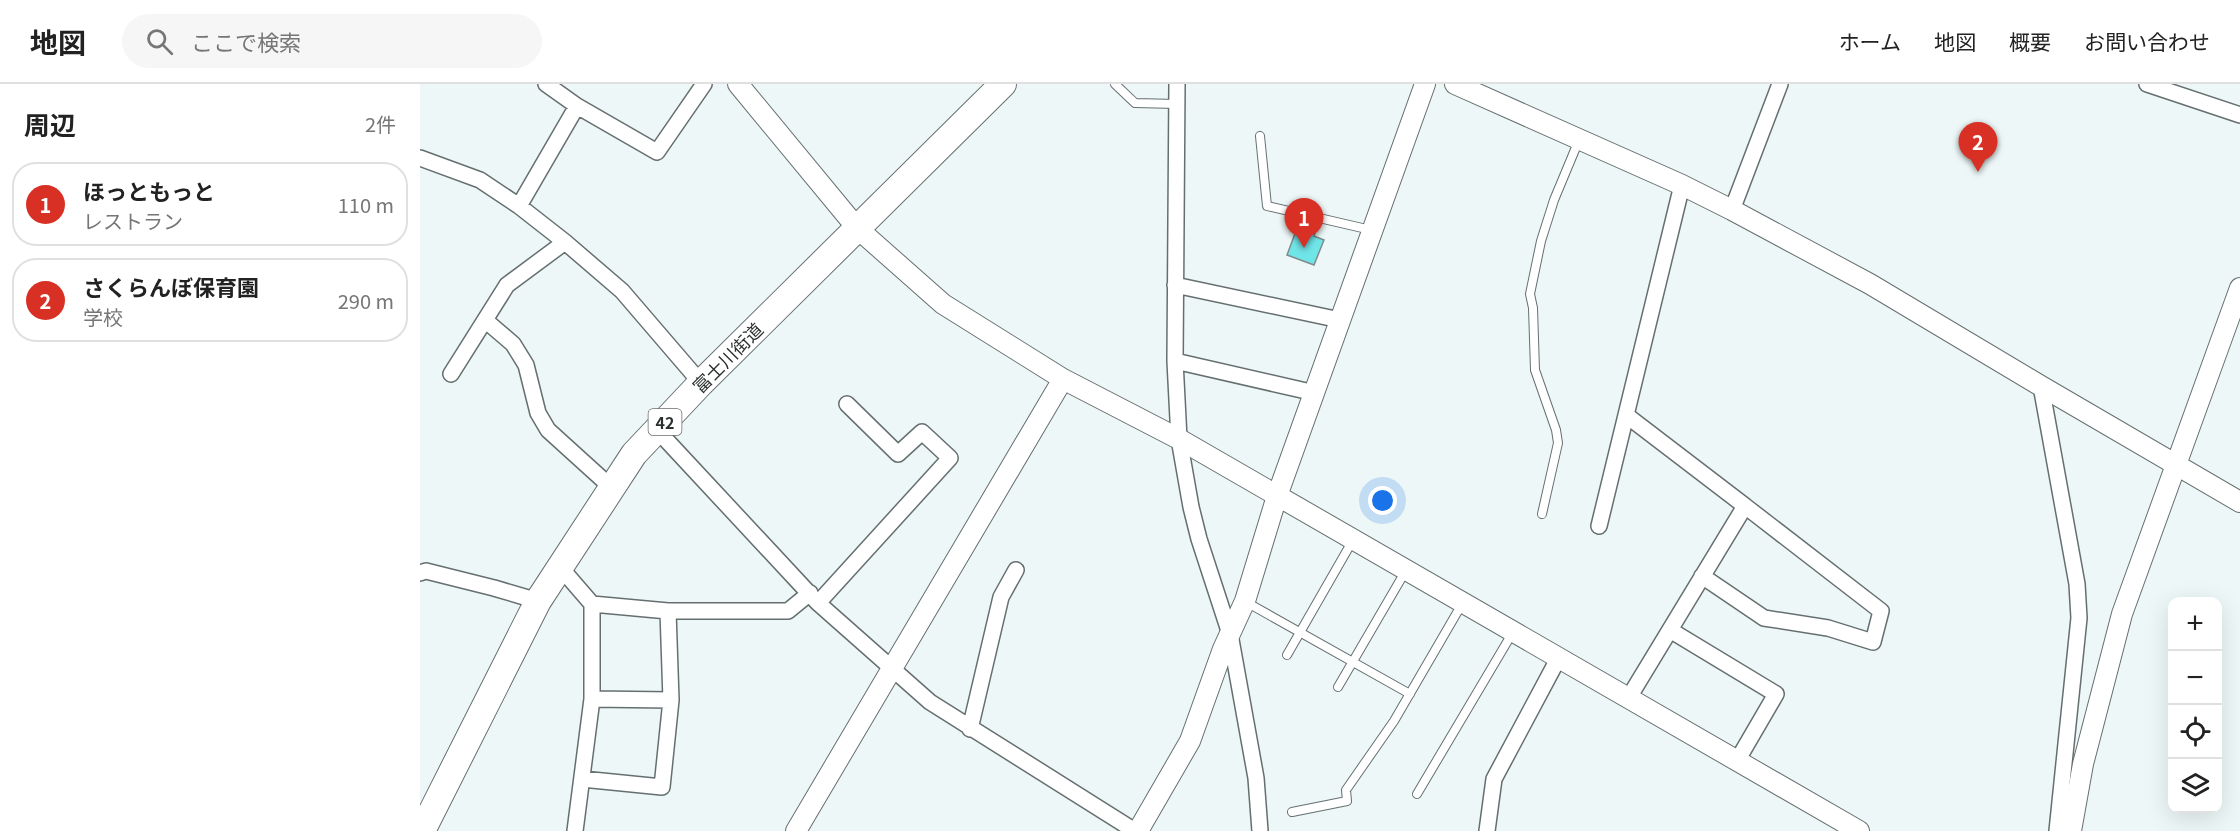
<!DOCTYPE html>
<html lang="ja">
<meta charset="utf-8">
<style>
:root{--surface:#fff;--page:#f6f6f6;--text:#222;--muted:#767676;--line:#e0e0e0;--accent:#d93025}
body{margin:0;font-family:Georgia,"Noto Sans JP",serif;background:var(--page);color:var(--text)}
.controls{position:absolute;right:18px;bottom:18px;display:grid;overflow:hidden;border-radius:12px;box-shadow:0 6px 24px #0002}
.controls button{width:54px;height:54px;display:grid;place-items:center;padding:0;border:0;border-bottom:2px solid var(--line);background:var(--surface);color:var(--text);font:30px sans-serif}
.you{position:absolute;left:963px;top:417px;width:21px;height:21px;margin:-15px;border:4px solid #fff;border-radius:50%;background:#1a73e8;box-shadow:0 0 0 9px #1a73e833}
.badge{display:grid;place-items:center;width:39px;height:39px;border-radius:50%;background:var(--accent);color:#fff;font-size:20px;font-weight:700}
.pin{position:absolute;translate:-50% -50px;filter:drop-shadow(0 2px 3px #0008)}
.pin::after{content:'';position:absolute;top:32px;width:21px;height:18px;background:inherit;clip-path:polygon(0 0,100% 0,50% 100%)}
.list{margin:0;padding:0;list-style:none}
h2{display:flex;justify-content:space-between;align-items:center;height:78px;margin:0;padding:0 24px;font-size:26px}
h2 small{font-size:20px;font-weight:400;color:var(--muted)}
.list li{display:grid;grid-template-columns:39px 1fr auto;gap:18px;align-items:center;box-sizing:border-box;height:84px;margin:0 12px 12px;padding:0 12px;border:2px solid var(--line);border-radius:24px}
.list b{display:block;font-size:22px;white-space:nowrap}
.list p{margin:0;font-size:20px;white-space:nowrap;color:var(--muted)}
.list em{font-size:20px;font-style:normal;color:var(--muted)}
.icon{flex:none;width:33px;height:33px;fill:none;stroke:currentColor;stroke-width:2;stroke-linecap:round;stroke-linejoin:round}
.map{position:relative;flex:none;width:1820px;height:747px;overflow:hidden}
header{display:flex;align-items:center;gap:36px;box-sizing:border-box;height:84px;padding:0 30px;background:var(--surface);border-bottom:2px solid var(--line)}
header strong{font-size:28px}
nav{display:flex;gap:33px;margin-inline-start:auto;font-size:21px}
.search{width:420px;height:54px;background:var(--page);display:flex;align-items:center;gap:15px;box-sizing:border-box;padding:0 21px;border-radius:33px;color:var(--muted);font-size:22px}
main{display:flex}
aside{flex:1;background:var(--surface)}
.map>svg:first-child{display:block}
.building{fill:#70e5e8;stroke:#828b8b;stroke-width:1.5}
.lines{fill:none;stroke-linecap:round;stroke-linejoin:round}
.service-casing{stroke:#666f6f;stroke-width:10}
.minor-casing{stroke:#666f6f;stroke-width:18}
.tertiary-casing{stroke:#666f6f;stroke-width:22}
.primary-casing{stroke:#666f6f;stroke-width:28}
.service{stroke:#fff;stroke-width:8}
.minor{stroke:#fff;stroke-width:15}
.tertiary{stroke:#fff;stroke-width:20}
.primary{stroke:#fff;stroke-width:26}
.labels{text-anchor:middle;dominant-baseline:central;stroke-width:6;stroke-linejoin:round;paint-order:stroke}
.shield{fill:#fff;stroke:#6b6d6d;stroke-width:1.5}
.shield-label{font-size:16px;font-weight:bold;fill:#2b2f2f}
.street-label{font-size:18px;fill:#2b2f2f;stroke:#fff}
</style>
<header>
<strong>地図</strong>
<div class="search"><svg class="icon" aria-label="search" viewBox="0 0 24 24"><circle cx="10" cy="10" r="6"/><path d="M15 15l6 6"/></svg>ここで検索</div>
<nav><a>ホーム</a><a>地図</a><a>概要</a><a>お問い合わせ</a></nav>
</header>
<main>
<aside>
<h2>周辺<small>2件</small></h2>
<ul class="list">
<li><span class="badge">1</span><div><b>ほっともっと</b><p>レストラン</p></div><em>110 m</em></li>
<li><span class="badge">2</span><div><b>さくらんぼ保育園</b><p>学校</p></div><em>290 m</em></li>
</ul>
</aside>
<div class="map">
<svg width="1820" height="747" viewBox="0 0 1820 747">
<rect width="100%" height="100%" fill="#edf7f7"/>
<path class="building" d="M880,136L898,140L894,152L904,156L894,181L867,171Z"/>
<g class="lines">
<g class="service-casing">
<path id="service" d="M695,0L715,19L757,20
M840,52L847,122L951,146
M1122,430L1138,359L1136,346L1115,286L1113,224L1110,210L1121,157L1134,116L1159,56
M826,518L990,610
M867,571L933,456
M918,603L985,488
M997,710L1093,548
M872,728L927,717L926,706L974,637L1042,520"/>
</g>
<g class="minor-casing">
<path id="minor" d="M126,0L157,22
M757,0L755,277L759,355L771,423L779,455L810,550L836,694L840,747
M1727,0L1820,31
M0,74L60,96L99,122L145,158L202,207L281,299
M99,122L157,22L237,68L284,0
M1312,126L1360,0
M755,201L920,236
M65,236L93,260L106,281L118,329L128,346L192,404
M755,277L895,309
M31,290L87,201L145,158
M1621,302L1657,500L1659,534L1637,747
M1206,331L1325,422L1208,615
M237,346L398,519L510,618L715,747
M1179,442L1262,101
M140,483L172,520V615L155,747
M0,489L6,487L74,504L118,517
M1282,492L1344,534L1408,544L1453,558L1461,527L1325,422
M398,519L530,374L502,348L478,370L427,320
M172,520L248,527H368L390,509
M1250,546L1356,610L1317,677
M172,615L251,616
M550,645L581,513L596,486
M162,695L242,703L251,616L248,527
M1067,747L1074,695L1138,575"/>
</g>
<g class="tertiary-casing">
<path id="tertiary" d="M318,0L437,144L523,220L643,295L759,355L1439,747
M1035,0L1262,101L1312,126L1450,200L1621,302L1820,418
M376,747L643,295
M718,747L770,657L803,565L825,517L857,412L1005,0
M1651,747L1663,680L1702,530L1820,204"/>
</g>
<g class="primary-casing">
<path id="primary" d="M2,747L118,517L214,370L281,299L583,0"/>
</g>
<use href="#service" class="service"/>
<use href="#minor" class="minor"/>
<use href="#tertiary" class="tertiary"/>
<use href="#primary" class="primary"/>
</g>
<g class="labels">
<rect class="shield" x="228.5" y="325" width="33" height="26" rx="4.5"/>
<g class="shield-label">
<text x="245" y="338">42</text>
</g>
<g class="street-label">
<text transform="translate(307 273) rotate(-45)">富士川街道</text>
</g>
</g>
</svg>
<div class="controls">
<button>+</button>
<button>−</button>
<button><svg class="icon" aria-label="locate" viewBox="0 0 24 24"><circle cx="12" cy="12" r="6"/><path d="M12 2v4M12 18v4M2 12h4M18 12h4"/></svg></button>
<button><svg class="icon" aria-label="layers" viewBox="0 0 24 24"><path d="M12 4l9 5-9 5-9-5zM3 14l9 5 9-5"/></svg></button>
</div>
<div class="you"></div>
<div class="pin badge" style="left:884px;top:164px">1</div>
<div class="pin badge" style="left:1558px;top:88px">2</div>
</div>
</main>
